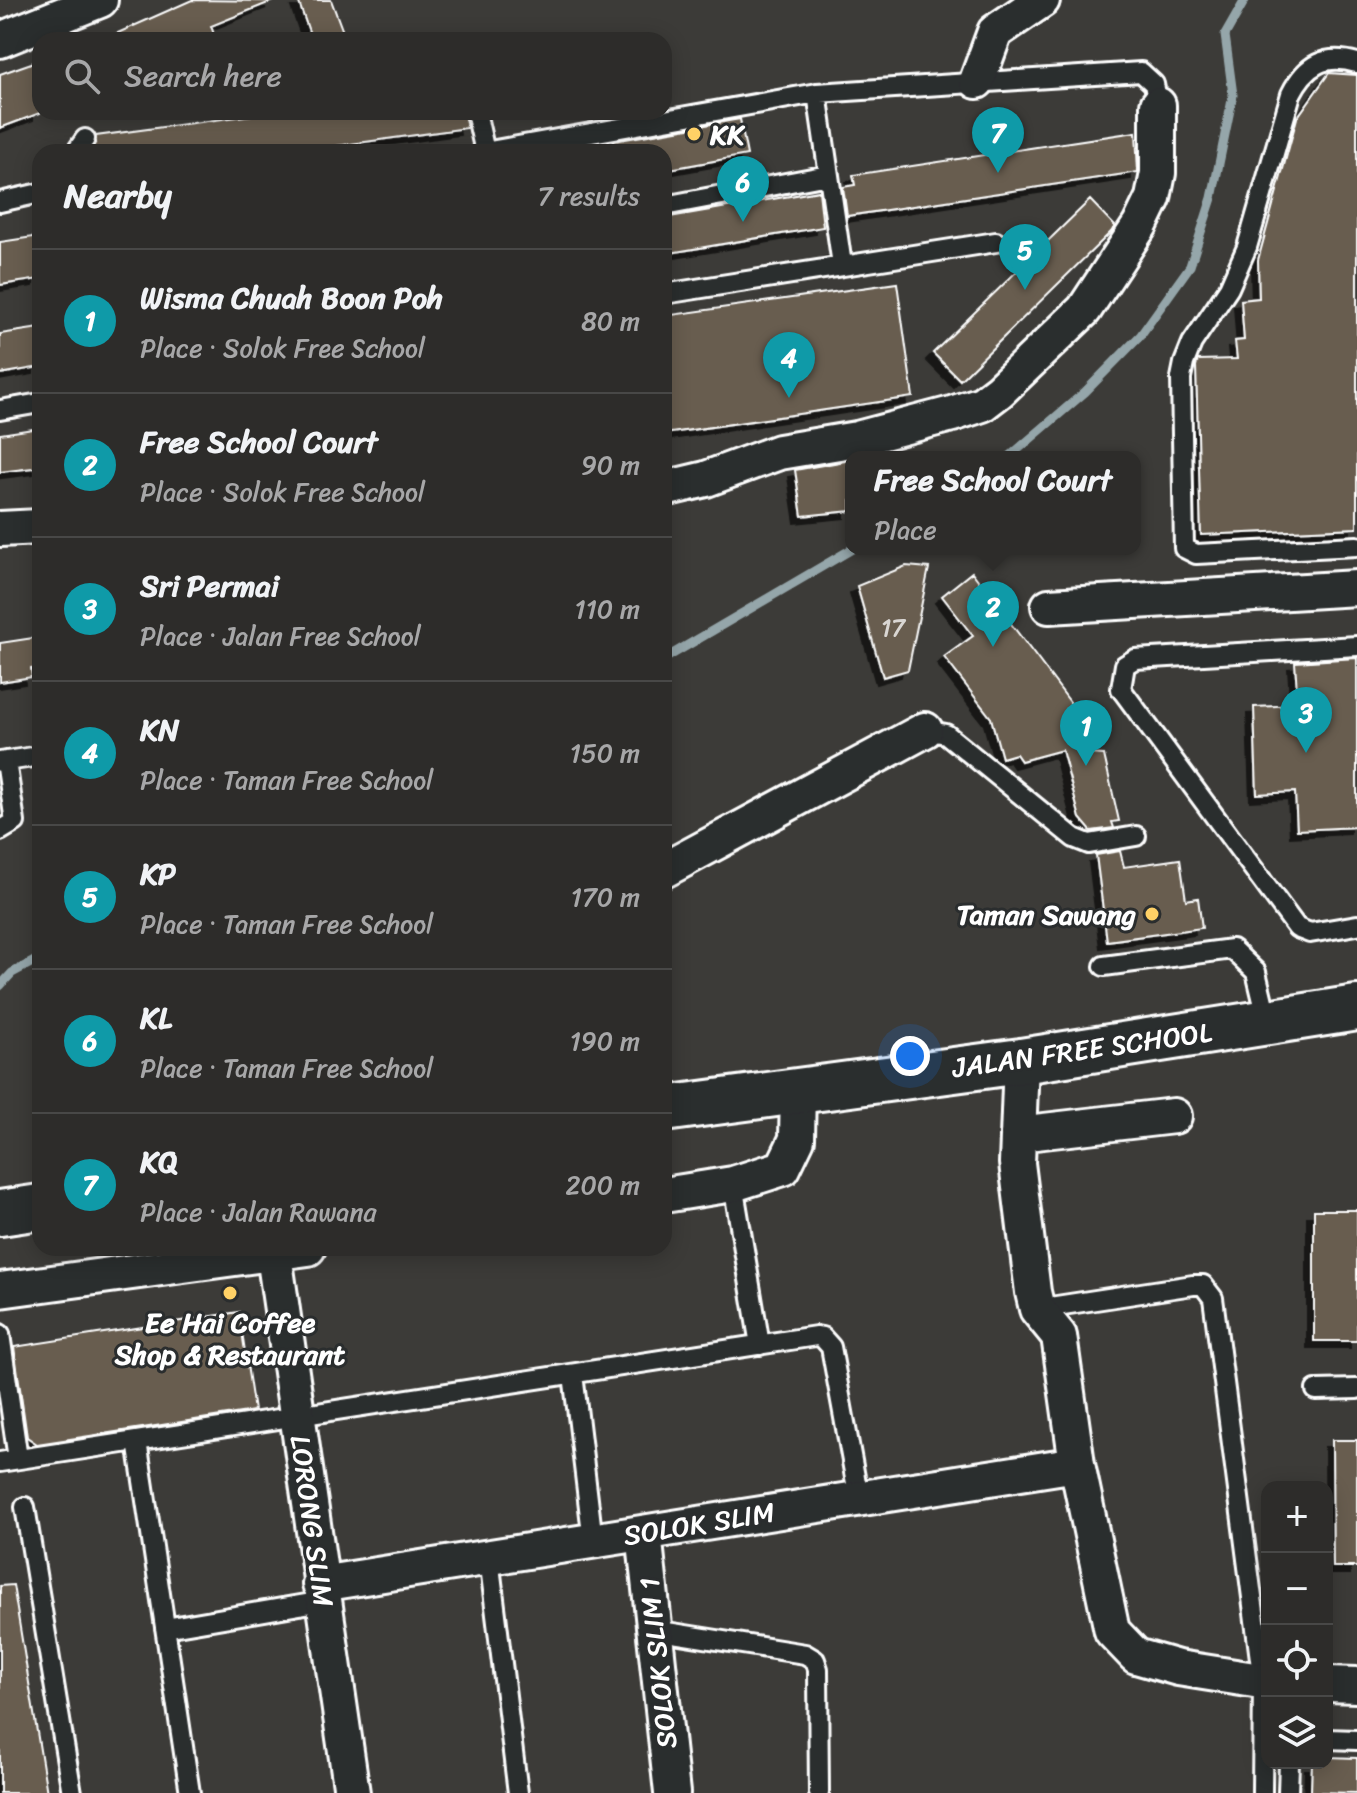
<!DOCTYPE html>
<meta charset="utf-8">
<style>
:root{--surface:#2d2c2a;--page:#393836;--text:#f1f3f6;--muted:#a7a7a8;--line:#484847;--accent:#ffd166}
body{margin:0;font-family:Sriracha,sans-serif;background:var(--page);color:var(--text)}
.controls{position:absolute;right:24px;bottom:24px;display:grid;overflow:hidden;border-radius:16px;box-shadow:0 4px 20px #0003}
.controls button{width:72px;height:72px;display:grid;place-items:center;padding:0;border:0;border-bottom:2px solid var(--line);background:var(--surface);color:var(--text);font:40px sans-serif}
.you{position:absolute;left:910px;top:1056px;width:28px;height:28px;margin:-20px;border:6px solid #fff;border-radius:50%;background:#1a73e8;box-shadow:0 0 0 12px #1a73e833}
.badge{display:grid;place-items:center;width:52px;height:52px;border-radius:50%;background:var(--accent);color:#fff;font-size:26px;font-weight:700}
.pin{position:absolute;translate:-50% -66px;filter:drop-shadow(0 2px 4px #0008)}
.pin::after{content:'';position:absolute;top:42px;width:28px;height:24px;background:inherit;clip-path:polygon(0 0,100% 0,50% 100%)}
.popup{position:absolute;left:845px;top:451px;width:296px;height:104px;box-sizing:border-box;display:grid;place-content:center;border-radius:16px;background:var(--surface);filter:drop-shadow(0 2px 6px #0005);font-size:26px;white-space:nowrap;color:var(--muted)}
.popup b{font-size:30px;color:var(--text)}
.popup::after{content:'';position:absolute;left:50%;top:100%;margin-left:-16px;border:16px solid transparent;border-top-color:var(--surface)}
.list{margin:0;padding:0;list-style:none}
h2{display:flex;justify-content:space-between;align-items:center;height:104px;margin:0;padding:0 32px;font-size:34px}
h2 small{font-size:26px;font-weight:400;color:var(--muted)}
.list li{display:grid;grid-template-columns:52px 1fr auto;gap:24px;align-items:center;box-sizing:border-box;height:144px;padding:0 32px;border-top:2px solid var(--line)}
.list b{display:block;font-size:30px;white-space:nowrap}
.list p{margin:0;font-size:26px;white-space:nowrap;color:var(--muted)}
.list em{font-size:26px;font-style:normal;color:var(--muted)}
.icon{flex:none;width:44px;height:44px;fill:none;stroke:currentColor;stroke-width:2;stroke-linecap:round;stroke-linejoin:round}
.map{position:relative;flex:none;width:1357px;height:1793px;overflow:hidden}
.search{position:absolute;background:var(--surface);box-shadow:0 4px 20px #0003;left:32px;top:32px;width:640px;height:88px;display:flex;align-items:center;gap:20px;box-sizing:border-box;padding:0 28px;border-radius:24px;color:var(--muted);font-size:30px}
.panel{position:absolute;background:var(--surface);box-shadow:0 4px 20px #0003;left:32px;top:144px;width:640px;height:1112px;border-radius:24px}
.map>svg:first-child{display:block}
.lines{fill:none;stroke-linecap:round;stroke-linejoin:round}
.stream{stroke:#95a6aa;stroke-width:9}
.building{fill:#675d4f;stroke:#fff;stroke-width:2;filter:url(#shadow)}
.service-casing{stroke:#fff;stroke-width:24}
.minor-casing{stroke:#fff;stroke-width:40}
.tertiary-casing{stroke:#fff;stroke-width:50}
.service{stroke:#2a2d2e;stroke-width:18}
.minor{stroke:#2a2d2e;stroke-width:34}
.tertiary{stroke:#2a2d2e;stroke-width:44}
.poi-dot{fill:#ffd166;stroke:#2a2d2e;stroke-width:3}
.labels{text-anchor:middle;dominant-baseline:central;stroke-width:6;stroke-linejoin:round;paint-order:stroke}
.number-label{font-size:24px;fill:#d9d6d3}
.poi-label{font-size:28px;font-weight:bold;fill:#fff;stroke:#2a2d2e;text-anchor:start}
.street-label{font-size:28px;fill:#fff;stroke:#2a2d2e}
</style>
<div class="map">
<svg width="1357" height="1793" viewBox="0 0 1357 1793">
<defs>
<filter id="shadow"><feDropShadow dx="-7" dy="7" stdDeviation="0" flood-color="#0009"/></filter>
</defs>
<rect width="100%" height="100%" fill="#3c3b38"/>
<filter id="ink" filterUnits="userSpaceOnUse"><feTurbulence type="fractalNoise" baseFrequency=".0125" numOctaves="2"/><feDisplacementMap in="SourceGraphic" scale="16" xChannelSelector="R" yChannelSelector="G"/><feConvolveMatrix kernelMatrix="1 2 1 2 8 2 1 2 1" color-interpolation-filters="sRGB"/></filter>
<g filter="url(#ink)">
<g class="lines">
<path class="stream" d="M1009,457L1085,392L1140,336L1190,266L1212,198L1233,95L1225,35L1245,0
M664,659L852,549
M0,986L12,973L40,958"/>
</g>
<path class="building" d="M192,0L273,1L211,26L216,40H102Z
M298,0H331L346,40H312Z
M40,60V113L0,128V74Z
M1329,73L1357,75V528L1201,535L1196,366L1198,360L1237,359L1235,341L1244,340L1241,300L1259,298L1258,260L1297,118Z
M274,112H464L467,128L292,152H91L96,136Z
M740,119L747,155L664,170V152H615L614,141Z
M1136,132L1138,172L847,216L843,187L855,185L853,175Z
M819,191L823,227L664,254V218Z
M1090,200L1115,226L1111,232L960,380L933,353Z
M40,236V279L0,285V242Z
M897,283L913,397L664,434V316Z
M40,328V367L0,374V334Z
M40,428V467L0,472V434Z
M851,460V511L802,516L795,470Z
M906,566L929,568L908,670L883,677L857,586Z
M972,572L1070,702L1087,754L1104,755L1119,821L1112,822L1114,828L1091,831L1080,818L1062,750L1021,761L1016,754L1002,758L991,718L944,657L973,636L942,596Z
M40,637V668L31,669L32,677L0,682V643Z
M1357,658V827L1297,830L1295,792L1257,794L1254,707L1298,705L1295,662Z
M1120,851L1124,867L1180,859L1186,900L1198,898L1202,928L1107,941L1096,855Z
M1314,1210H1357V1341H1314Z
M239,1312L254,1411L37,1444L27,1437L14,1347Z
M1332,1440H1357V1567H1333Z
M13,1585L47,1793H0V1586Z
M1327,1757L1357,1758V1793L1311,1792L1312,1763H1327Z"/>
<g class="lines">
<g class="service-casing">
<path id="service" d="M1357,63C1325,54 1306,64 1291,94L1247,247L1229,288L1192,343L1184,363L1181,378L1184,548L1196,554L1357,546
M817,93L842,265
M476,112L485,152
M76,152L85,139
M484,152L817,93L1141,72L1154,84L1158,105
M0,202L40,193
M664,206L828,175
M664,294L996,242
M0,410L40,403
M1357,646L1135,659L1125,665L1121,689L1297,928L1310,933L1357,925
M925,730L946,734L1074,838L1089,844L1136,836
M0,762L40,756
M0,831L15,822L6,761
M1104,966L1232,949L1256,972L1268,1022
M733,1184L760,1345
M1037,1309L1193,1285H1203L1213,1298L1263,1682L1262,1793
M0,1334L18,1459
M573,1374L593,1541
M1316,1390L1357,1389
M137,1441L190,1793
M0,1462L816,1336L822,1337L831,1347L859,1499
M25,1507L72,1793
M489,1558L518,1793
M165,1628L323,1601
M654,1630L805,1654L815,1660L818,1669L819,1793
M1327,1739L1357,1740
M1288,1793L1289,1763"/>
</g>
<g class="minor-casing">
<path id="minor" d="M0,40L100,0
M977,81L995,32L1042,0
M664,489L706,479L779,452L857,439L952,414L982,404L999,391L1084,310L1140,225L1153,198L1158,173V105
M0,529L40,527
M1049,606L1357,588
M664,870L925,730
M1021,1061L1017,1163L1033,1292L1037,1309L1059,1336L1077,1464L1112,1631L1136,1656L1178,1668L1267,1682
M1018,1134L1174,1116
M664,1195L733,1184L783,1168L797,1139L798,1089
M273,1248L352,1793
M0,1290L308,1248
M644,1533L672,1793
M320,1584L1077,1464
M1327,1684L1357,1685"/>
</g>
<g class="tertiary-casing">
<path id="tertiary" d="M664,1109L1021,1061L1357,1008
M0,1213L40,1207"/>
</g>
<use href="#service" class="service"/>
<use href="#minor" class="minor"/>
<use href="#tertiary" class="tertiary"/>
</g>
</g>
<g class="poi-dot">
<circle cx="694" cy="134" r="8"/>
<circle cx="1152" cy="914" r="8"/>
<circle cx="230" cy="1293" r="8"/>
</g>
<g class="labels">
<g class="number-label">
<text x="893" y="628">17</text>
</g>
<g class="poi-label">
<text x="710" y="134">KK</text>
<text x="1136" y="914" text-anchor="end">Taman Sawang</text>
<text x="230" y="1322" text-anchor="middle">Ee Hai Coffee<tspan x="230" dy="32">Shop &amp; Restaurant</tspan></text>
</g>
<g class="street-label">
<text transform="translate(1082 1050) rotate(-8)">JALAN FREE SCHOOL</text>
<text transform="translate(312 1521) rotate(82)">LORONG SLIM</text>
<text transform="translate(699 1524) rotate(-9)">SOLOK SLIM</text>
<text transform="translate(658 1663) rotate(-96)">SOLOK SLIM 1</text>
</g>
</g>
</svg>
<div class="controls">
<button>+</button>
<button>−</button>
<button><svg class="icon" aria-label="locate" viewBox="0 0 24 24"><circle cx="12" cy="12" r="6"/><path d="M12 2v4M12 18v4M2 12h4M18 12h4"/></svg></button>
<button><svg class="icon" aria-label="layers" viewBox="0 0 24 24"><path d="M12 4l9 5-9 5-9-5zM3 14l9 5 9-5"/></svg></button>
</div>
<div class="you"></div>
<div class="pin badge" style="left:1086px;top:766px;background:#0f9aa8">1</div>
<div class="pin badge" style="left:993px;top:647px;background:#0f9aa8">2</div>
<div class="popup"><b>Free School Court</b>Place</div>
<div class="pin badge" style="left:1306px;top:753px;background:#0f9aa8">3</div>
<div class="pin badge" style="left:789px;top:398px;background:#0f9aa8">4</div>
<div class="pin badge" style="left:1025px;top:290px;background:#0f9aa8">5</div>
<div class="pin badge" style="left:743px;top:222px;background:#0f9aa8">6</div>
<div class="pin badge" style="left:998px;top:173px;background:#0f9aa8">7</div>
<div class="search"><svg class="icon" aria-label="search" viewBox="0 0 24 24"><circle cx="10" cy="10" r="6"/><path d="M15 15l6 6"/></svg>Search here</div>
<section class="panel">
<h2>Nearby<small>7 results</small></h2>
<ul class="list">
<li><span class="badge" style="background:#0f9aa8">1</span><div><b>Wisma Chuah Boon Poh</b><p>Place · Solok Free School</p></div><em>80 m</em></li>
<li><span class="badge" style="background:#0f9aa8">2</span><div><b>Free School Court</b><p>Place · Solok Free School</p></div><em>90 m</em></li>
<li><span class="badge" style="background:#0f9aa8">3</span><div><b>Sri Permai</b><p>Place · Jalan Free School</p></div><em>110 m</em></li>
<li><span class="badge" style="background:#0f9aa8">4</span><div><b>KN</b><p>Place · Taman Free School</p></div><em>150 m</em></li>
<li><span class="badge" style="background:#0f9aa8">5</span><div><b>KP</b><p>Place · Taman Free School</p></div><em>170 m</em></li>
<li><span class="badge" style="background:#0f9aa8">6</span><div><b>KL</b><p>Place · Taman Free School</p></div><em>190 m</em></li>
<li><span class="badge" style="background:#0f9aa8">7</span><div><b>KQ</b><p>Place · Jalan Rawana</p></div><em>200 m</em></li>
</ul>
</section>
</div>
